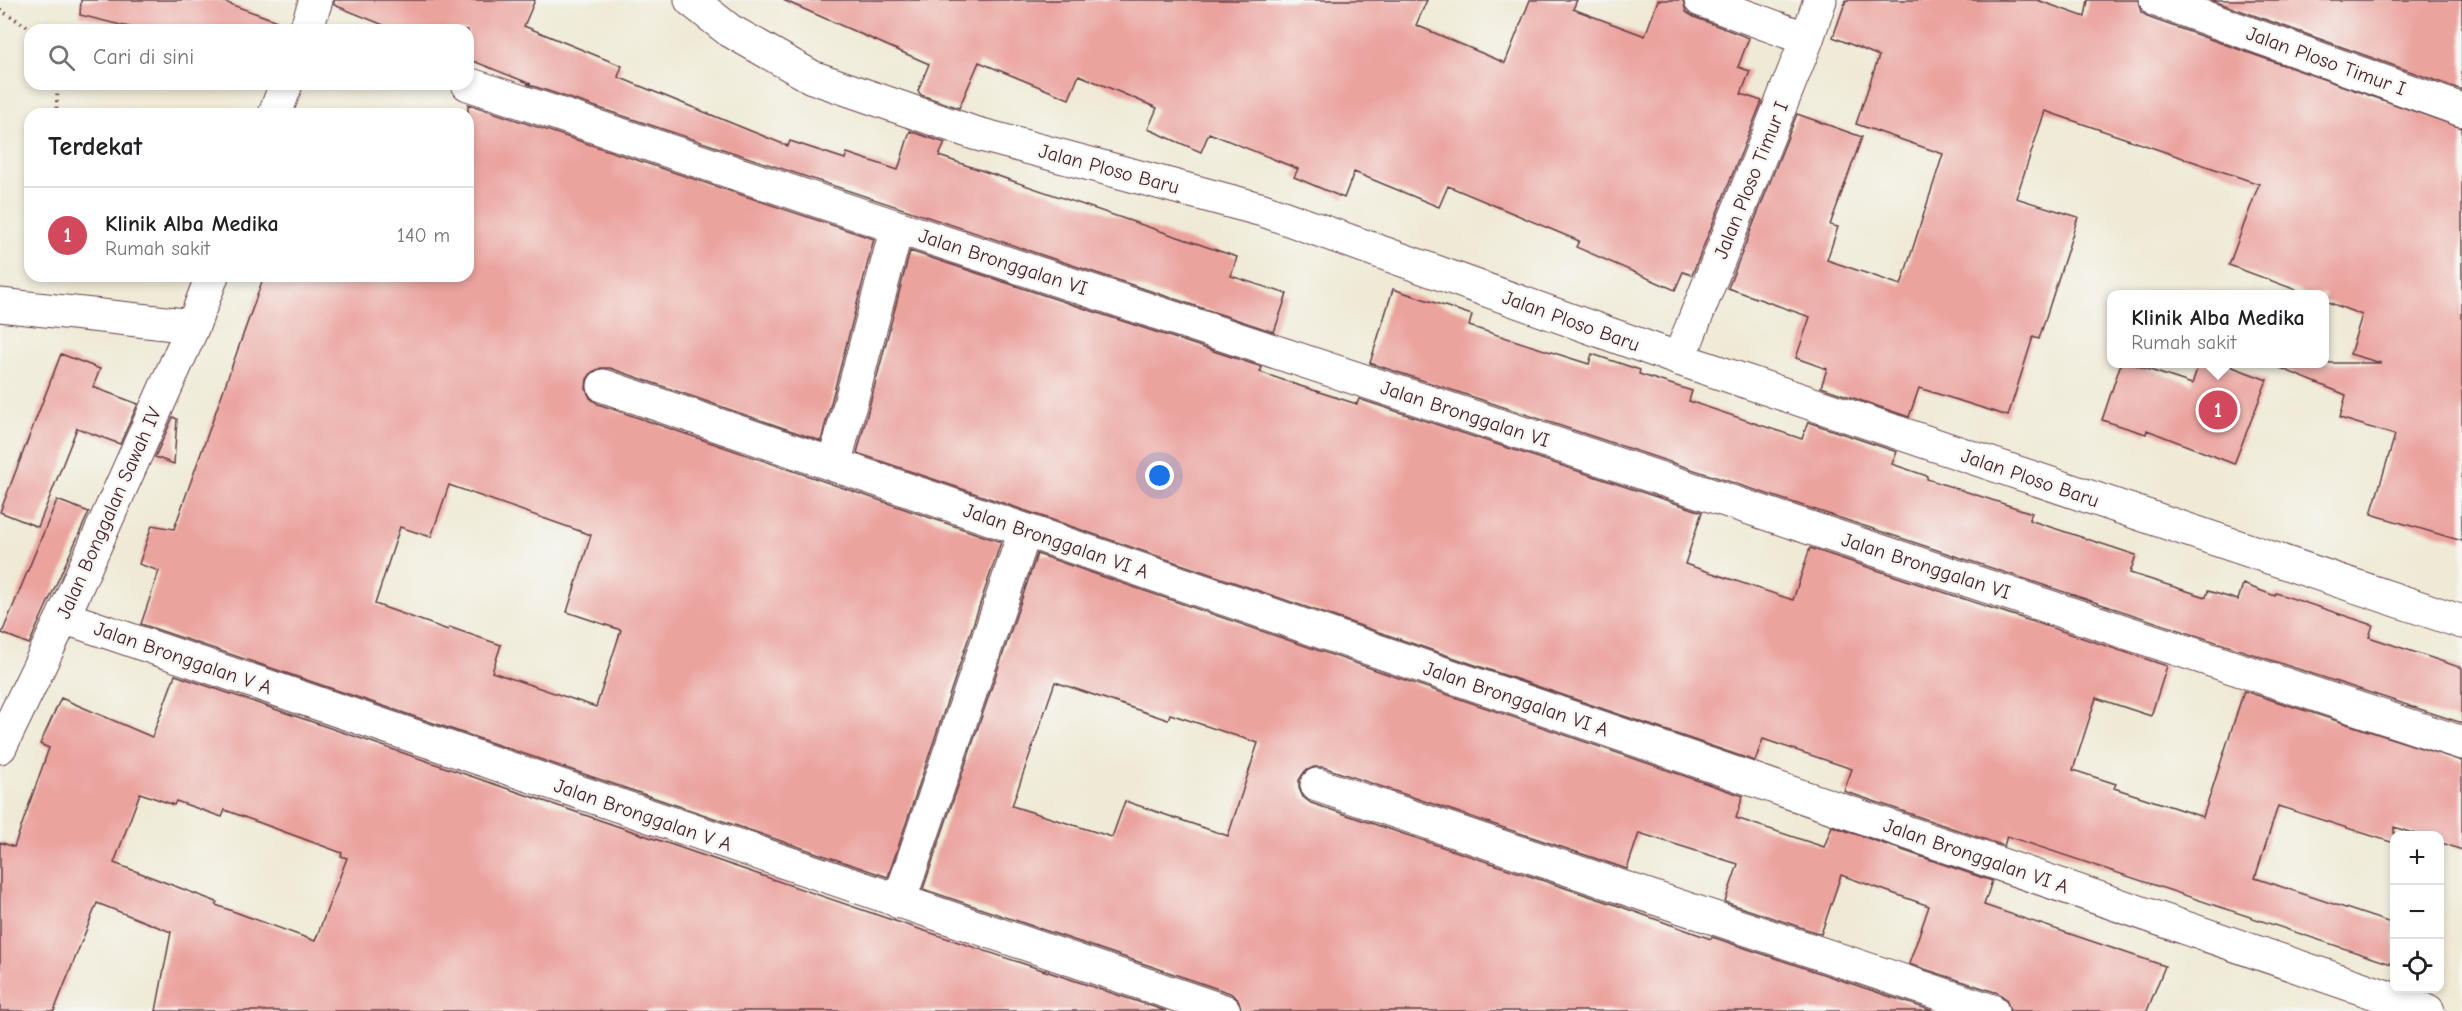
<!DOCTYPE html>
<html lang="id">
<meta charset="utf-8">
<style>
:root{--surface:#fff;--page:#f2f2f2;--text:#202124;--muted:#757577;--line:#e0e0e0;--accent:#d1495b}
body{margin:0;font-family:"Comic Neue",sans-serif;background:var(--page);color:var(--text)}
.controls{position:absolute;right:18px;bottom:18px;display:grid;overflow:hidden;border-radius:12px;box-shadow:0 3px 9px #0003}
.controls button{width:54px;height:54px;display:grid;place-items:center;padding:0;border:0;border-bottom:2px solid var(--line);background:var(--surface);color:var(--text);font:30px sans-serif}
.you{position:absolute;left:1160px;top:476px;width:21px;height:21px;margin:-15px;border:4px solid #fff;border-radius:50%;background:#1a73e8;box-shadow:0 0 0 9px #1a73e833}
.badge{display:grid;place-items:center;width:39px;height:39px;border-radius:50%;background:var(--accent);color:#fff;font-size:20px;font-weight:700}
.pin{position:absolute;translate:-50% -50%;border:3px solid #fff;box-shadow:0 2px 6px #0006}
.popup{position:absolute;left:2107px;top:290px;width:222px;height:78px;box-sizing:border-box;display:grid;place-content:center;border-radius:12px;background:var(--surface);filter:drop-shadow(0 2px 4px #0005);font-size:20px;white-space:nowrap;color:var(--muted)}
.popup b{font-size:22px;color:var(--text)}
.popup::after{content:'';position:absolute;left:50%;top:100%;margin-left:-12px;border:12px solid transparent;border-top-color:var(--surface)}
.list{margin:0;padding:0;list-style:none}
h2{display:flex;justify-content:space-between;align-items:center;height:78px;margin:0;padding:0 24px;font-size:26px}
h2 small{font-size:20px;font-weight:400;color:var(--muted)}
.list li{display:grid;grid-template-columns:39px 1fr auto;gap:18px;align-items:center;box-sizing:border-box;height:96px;padding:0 24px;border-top:2px solid var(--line)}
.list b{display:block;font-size:22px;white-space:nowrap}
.list p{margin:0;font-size:20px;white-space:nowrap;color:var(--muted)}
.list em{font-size:20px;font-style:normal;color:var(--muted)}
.icon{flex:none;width:33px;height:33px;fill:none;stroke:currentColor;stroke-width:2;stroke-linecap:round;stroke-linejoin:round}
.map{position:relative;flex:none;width:2462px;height:1011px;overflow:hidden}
.search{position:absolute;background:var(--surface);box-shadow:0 3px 9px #0003;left:24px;top:24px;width:450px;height:66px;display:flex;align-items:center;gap:15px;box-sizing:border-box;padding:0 21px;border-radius:18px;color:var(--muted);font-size:22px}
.panel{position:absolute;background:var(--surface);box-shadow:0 3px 9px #0003;left:24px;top:108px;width:450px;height:174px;border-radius:18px}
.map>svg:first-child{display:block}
.building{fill:#eba39e;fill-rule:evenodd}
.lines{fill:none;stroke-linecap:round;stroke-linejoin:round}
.street-casing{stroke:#633d44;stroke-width:35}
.secondary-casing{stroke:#633d44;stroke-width:35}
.path{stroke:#633d44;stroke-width:4;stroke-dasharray:1.5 4.5;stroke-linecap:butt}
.street{stroke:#fff;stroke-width:33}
.secondary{stroke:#fff;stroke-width:33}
.labels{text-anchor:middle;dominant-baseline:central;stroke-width:5;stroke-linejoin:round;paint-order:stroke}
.street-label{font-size:20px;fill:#4a1f2b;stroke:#f6f6f2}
</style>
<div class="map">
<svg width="2462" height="1011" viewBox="0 0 2462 1011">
<rect width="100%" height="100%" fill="#f6f6f2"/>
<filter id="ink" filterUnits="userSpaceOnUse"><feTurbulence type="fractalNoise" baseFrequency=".0167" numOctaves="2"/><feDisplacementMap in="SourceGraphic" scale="12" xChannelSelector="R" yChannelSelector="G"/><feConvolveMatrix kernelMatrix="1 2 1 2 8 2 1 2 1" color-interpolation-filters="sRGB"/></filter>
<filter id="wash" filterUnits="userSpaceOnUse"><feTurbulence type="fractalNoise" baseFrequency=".008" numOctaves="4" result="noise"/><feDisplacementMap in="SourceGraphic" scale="24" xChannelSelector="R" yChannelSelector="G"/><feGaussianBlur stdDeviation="1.35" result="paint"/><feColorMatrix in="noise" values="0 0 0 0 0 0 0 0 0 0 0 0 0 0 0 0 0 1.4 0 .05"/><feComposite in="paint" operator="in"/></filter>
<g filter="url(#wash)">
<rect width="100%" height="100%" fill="#efead5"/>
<g id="blocks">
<path class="building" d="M81,0H219L277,21L273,30H141L80,15Z
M334,0H535L524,26L622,66L618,77L788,146L790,141L845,159L847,153L898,170L910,131L945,143L939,156L1237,257L1231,276L1287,294L1274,332L527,84H531L468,59V30H396L334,5Z
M783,0H1427L1416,25L1505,63L1530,0H1577L1573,9L1645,36L1658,0H1683L1686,12L1694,17L1749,38L1738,67L1750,71L1741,94L1762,101L1692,275L1683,272L1675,290L1576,247L1579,241L1448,186L1439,207L1354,172L1344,198L1294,177L1298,169L1209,133L1201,152L1148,129L1157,108L1079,75L1069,99L979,62L959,108L921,95L918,91L929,64Z
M1846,0H2037L2085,17L2088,0H2138L2141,12L2150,18L2462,128V541L2371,514L2395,435L2340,418L2346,395L2273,365V363H2381L2350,354L2362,315L2325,301V294H2307L2229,265L2259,184L2045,111L2016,198L2078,217L2039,339L2033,337L2008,416L1919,388L1909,417L1821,387L1827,369L1796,358L1810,317L1728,288L1797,114L1862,137L1830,225L1838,227L1827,260L1901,285L1943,154L1856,124L1879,56L1833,37Z
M2211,0H2462V90Z
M468,104L874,239L821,441L610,368H601L592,372L587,379L586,389L590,398L598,404L1001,542L888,877L141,624L159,571L139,564L152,525L174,529L264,276H468ZM449,485L591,535L567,612L621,630L596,707L492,672L501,645L449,627L448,630L375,604L400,527L431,537Z
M910,251L1262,367L1260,372L1297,385L1357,404L1359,399L1702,512L1685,564L1793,600L1810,548L2167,666L2151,716L2096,698L2073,770L2116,784L2114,788L2203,817L2244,691L2462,761V850L2439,842V836H2421L2394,827V843L2278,806L2255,878L2394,924V965L2007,836L2004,846L1844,791L1852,769L1763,739L1755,761L857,453Z
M1393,289L1472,315L1469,326L1589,364L1592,354L1640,370L1639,374L1692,391L1689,401L1802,439L1808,422L1897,452L1892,464L1927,476V479L2032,513L2029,520L2136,555L2130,573L2206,597L2208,591L2238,600L2243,584L2275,596L2276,593L2373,625L2369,637L2462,668V723L1370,363Z
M61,354L100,369L93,387L138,404L120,444L77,428L38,527L0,512Z
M2121,363H2129L2192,384L2199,363H2222L2267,380L2234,464L2147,430L2146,434L2102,420Z
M173,417L177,419L174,464L155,457Z
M57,500L89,512L29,644L2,633Z
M1037,554L1743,796L1736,818L1824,847L1832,826L1992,881L1984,905L2165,966L2147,1011H2010L2006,999L1998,993L1909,964L1929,906L1841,875L1821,934L1725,902L1738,864L1639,833L1627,869L1323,767H1314L1305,771L1299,780V788L1303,797L1311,803L1616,905L1711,939L1712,937L1933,1011H1242L1238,999L1230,993L923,889ZM1055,682L1168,720L1170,714L1258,743L1228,836L1125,801L1112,837L1012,806Z
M175,675L892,920L1166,1011H156L171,932L97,903L54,1011H0V842L14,847L49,748L40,744L61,698L152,737ZM140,793L174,805L176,801L222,817L225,810L342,853L341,856L347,858L315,941L216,905L217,902L114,863Z"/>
</g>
</g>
<g filter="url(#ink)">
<use href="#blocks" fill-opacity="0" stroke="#633d44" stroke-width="1.5"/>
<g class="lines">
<g class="street-casing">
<path id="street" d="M1701,0L1807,39
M2156,0L2462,110
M306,30L316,0
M468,84L897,227L2462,743
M275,114L286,84
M0,305L193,326
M1679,359L1807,39L1820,0
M604,386L2428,1011
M834,465L897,227
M63,617L1224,1011
M0,747L63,617L193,326L212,276
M1317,785L1992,1011
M899,902L1025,531"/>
</g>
<g class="secondary-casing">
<path id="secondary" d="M691,0L729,30L812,77L974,133L1263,210L1679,359L2462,622"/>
</g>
<path class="path" d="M0,10L33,30
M56,114L58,84"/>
<use href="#street" class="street"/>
<use href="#secondary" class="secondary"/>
</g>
</g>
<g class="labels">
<g class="street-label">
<text transform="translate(2326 61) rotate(20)">Jalan Ploso Timur I</text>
<text transform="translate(1109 169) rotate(15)">Jalan Ploso Baru</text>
<text transform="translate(1751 180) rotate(-68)">Jalan Ploso Timur I</text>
<text transform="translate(1003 262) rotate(18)">Jalan Bronggalan VI</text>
<text transform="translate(1571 321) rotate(20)">Jalan Ploso Baru</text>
<text transform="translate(1465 414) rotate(18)">Jalan Bronggalan VI</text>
<text transform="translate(2030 478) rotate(19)">Jalan Ploso Baru</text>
<text transform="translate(109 513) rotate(-66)">Jalan Bonggalan Sawah IV</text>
<text transform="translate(1056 541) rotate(19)">Jalan Bronggalan VI A</text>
<text transform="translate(1926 566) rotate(18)">Jalan Bronggalan VI</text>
<text transform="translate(183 658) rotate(19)">Jalan Bronggalan V A</text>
<text transform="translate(1516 699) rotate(19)">Jalan Bronggalan VI A</text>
<text transform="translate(643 815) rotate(19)">Jalan Bronggalan V A</text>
<text transform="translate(1976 856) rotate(19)">Jalan Bronggalan VI A</text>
</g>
</g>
</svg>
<div class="controls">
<button>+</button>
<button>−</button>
<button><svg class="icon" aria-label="locate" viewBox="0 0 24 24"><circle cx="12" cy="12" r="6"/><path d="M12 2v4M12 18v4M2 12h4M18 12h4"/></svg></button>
</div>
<div class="you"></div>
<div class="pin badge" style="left:2218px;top:410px">1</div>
<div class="popup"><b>Klinik Alba Medika</b>Rumah sakit</div>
<div class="search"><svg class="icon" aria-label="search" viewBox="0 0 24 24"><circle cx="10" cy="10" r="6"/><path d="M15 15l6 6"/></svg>Cari di sini</div>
<section class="panel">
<h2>Terdekat<small></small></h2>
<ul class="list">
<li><span class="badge">1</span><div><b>Klinik Alba Medika</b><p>Rumah sakit</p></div><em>140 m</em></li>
</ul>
</section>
</div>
